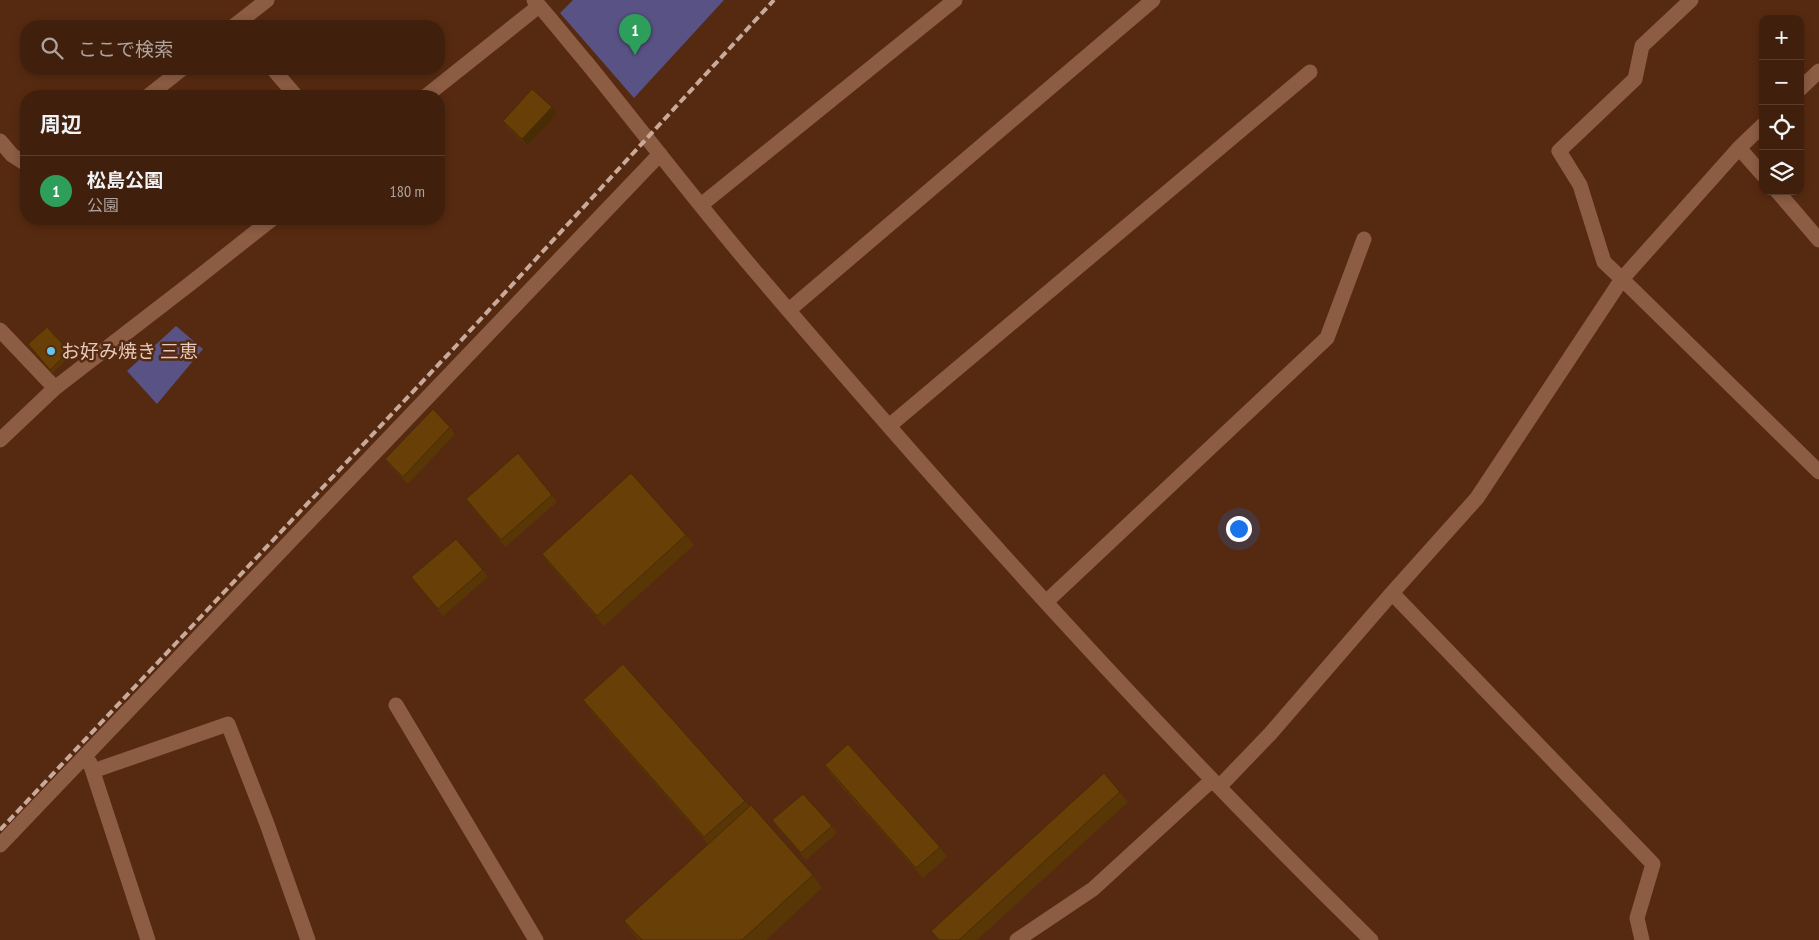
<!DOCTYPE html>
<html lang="ja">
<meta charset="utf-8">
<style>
:root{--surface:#40200d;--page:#4b2d1b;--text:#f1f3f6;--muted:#aea39d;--line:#593e2e;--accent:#8c9099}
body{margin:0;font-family:"PT Sans Narrow","Noto Sans JP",sans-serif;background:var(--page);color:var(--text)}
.controls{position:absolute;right:15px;top:15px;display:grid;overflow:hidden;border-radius:10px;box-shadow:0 2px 8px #0003}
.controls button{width:45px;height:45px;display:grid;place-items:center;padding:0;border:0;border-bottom:1px solid var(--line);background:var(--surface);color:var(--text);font:25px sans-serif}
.you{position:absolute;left:1238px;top:528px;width:18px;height:18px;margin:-12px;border:4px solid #fff;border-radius:50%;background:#1a73e8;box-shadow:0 0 0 8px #1a73e833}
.badge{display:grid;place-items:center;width:32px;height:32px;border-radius:50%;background:var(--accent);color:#fff;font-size:16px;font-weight:700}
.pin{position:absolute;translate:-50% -41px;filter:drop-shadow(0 1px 2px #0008)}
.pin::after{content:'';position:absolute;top:26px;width:18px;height:15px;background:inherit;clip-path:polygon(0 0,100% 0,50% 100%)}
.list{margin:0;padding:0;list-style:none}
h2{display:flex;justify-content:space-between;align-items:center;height:65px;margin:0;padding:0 20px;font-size:21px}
h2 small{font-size:16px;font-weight:400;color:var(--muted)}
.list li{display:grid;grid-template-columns:32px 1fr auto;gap:15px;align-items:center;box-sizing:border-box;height:70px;padding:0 20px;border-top:1px solid var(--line)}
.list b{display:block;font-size:19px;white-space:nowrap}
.list p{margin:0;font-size:16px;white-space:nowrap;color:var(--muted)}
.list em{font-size:16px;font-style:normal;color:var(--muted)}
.icon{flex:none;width:28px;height:28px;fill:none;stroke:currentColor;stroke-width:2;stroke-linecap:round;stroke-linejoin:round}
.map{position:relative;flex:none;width:1819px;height:940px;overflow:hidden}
.search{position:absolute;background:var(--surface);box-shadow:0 2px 8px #0003;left:20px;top:20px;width:425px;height:55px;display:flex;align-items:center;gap:12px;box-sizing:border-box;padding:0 18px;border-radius:20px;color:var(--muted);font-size:19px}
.panel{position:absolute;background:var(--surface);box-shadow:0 2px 8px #0003;left:20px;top:90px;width:425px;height:135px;border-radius:20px}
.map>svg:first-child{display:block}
.green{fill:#585384}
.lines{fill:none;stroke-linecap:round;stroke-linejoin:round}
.street{stroke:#8c5c43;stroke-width:15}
.rail{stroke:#c9aa9a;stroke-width:4;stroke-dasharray:8 4;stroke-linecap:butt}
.wall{fill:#593606}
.shaded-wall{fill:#482c05}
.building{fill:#673f07;stroke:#482c05}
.poi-dot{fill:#64c5ee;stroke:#562a11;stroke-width:2}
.labels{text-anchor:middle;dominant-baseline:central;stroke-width:5;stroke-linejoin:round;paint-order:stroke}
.poi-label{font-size:19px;fill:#e6cabc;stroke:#562a11;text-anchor:start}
</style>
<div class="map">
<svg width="1819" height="940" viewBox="0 0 1819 940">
<rect width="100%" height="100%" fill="#562a11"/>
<path class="green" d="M573,0H724L634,98L560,13Z
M176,326L203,349L157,404L127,371Z"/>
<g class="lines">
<path class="street" d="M534,0C552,20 569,42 587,63C643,132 696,202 754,270C951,501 1154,728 1371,940
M234,26L267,0
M273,69L296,96
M1800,89L1819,71
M148,96L182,69
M426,96L539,6
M1763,125L1739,148L1622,279L1819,472
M0,141L12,155L26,164
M1739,148L1763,175
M1777,191L1819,240
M701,205L955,0
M789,310L1153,0
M0,330L55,388
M889,426L1310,72
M0,440L55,388L191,283L272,219
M1392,593L1477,498L1622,279L1604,262L1580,185L1559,151L1635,79L1642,46L1691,0
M1046,602L1327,338L1364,239
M396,705L536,940
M90,763L148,940
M93,771L228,724L267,824L308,940
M1219,787L1270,734L1392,593L1653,864L1637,918L1642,940
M0,845L660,154
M1017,940L1093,889L1212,780"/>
<path class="rail" d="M0,830L455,347L774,0"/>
</g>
<path class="wall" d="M557,114L527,146L508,128L503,121Z
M28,344L69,351L72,354L52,374Z
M450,427L455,434L408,484L390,466L385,459Z
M552,495L557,502L505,547L471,506L466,499Z
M686,535L694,545L604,626L549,564L542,554Z
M483,570L488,577L443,616L411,577Z
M583,700L745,801L749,806L813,875L822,888L766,940H639L633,934L624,921L708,844L590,710Z
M825,765L940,847L947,857L923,878L832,776Z
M1120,792L1128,802L977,940H938L931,931Z
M772,820L832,826L837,833L806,860L777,827Z"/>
<path class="shaded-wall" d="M552,107L557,114L527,146L522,139Z"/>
<path class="building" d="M532,89L552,107L522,139L503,121Z
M47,327L69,351L50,370L28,344Z
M433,409L450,427L403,477L385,459Z
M518,453L552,495L501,540L466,499Z
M631,473L686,535L597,616L542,554Z
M456,539L483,570L438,609L411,577Z
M623,664L745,801L704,837L583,700Z
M848,744L940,847L916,868L825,765Z
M1104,773L1120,792L959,940H939L931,931Z
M803,794L832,826L801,853L772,820Z
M751,805L813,875L742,940H642L624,921Z"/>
<circle class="poi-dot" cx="51" cy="351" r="5"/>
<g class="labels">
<g class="poi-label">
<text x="61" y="351">お好み焼き 三恵</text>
</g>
</g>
</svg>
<div class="controls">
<button>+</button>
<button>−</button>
<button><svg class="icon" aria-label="locate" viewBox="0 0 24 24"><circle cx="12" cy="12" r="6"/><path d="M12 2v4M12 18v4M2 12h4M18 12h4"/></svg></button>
<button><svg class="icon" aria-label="layers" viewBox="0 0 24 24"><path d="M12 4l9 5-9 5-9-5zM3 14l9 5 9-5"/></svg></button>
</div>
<div class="you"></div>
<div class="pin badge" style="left:635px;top:55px;background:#2e9e5b">1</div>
<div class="search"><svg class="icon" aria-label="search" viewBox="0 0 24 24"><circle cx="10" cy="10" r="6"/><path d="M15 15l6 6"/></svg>ここで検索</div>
<section class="panel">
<h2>周辺<small></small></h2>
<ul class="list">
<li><span class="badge" style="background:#2e9e5b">1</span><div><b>松島公園</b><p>公園</p></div><em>180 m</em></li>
</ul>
</section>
</div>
